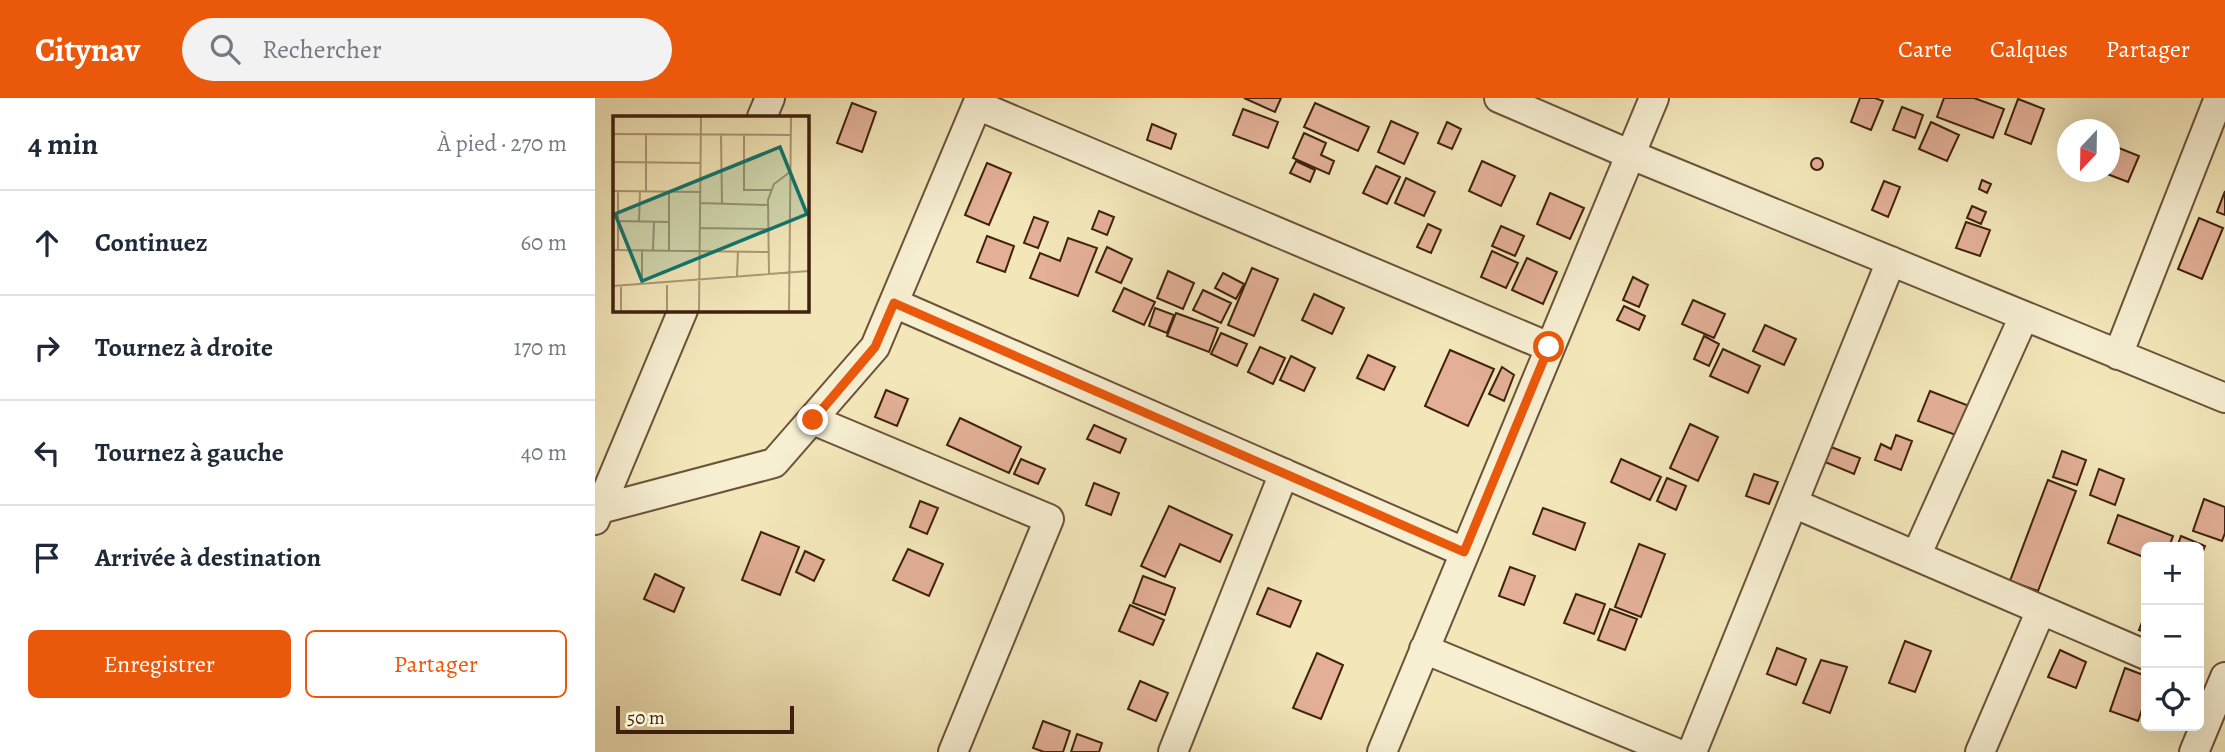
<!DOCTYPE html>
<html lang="fr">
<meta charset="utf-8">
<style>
:root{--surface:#fff;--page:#f2f2f3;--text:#1f2937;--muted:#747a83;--line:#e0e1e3;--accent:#ea580c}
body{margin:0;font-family:Alegreya,serif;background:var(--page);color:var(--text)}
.controls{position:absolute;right:21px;bottom:21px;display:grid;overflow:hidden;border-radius:10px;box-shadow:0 7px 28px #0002}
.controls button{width:63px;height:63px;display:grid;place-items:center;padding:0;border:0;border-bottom:2px solid var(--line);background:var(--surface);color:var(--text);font:35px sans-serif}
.compass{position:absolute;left:1462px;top:21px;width:63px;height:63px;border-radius:50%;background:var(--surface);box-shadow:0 7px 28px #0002;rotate:202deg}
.scale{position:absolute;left:21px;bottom:18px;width:178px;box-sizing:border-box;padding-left:7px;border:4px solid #3f210e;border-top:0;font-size:19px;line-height:24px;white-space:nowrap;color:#3f210e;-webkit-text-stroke:5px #f7efd2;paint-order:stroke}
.stop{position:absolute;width:21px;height:21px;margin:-16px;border:5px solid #ea580c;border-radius:50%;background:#fff}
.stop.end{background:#ea580c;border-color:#fff;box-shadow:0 2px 7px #0008}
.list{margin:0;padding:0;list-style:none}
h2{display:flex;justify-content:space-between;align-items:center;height:91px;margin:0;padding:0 28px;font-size:30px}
h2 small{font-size:23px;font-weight:400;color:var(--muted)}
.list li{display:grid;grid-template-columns:46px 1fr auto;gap:21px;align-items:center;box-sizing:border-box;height:105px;padding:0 28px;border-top:2px solid var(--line)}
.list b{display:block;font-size:26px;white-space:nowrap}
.list em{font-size:23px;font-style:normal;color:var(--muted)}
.actions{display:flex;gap:14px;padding:21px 28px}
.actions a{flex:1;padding:16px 0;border:2px solid var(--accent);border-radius:10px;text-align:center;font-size:24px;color:var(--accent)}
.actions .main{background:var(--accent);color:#fff}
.icon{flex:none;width:38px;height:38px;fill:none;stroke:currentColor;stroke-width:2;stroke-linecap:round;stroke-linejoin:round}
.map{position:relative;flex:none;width:1630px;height:654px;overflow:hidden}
header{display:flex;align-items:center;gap:42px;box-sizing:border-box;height:98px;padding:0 35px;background:var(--accent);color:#fff}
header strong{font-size:33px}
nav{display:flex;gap:38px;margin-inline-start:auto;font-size:24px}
.search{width:490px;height:63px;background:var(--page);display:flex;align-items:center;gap:18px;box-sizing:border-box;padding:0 24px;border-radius:38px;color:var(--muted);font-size:26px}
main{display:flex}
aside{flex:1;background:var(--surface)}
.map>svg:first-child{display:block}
.building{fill:#e3b097;stroke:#3f210e;stroke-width:2}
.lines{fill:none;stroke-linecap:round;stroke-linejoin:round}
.street-casing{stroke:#6c5239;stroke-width:32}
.street{stroke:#f7efd2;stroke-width:28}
.route{stroke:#ea580c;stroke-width:9}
.inset-road{fill:none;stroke:#ab9875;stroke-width:2}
.view{fill:#0f766e;fill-opacity:0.15;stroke:#0f766e;stroke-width:3.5}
.inset-edge{fill:none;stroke:#3f210e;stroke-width:3.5}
</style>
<header>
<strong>Citynav</strong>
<div class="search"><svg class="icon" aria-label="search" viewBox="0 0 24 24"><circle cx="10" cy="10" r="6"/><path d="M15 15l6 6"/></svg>Rechercher</div>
<nav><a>Carte</a><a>Calques</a><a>Partager</a></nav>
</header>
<main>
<aside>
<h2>4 min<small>À pied · 270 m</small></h2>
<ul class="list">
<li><svg class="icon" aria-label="ahead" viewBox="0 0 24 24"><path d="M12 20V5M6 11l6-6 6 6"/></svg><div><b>Continuez</b></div><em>60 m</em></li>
<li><svg class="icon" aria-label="right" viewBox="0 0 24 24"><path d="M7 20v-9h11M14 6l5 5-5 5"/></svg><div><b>Tournez à droite</b></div><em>170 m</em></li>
<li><svg class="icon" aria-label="left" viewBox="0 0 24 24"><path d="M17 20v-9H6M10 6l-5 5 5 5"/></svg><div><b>Tournez à gauche</b></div><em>40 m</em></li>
<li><svg class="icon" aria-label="arrive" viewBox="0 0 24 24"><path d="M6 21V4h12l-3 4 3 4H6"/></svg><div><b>Arrivée à destination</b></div></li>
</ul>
<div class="actions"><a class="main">Enregistrer</a><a>Partager</a></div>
</aside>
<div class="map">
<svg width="1630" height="654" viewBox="0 0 1630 654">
<rect width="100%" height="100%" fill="#f3e7ba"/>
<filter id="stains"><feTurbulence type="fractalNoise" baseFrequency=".00286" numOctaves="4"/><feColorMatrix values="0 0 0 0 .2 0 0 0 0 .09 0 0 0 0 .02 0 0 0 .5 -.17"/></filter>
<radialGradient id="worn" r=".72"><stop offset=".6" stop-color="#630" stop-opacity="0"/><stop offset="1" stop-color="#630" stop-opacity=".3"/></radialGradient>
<path class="building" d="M649,0H686L680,14Z
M1265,0H1280L1288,3L1276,32L1256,24Z
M1349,0H1379L1409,11L1398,40L1342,19Z
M1423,1L1449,11L1436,46L1410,36Z
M257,5L281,14L267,54L242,45Z
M720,5L774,29L763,53L709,29Z
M1307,9L1328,17L1320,40L1298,32Z
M648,11L683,24L673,50L638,37Z
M796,23L823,35L809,66L783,54Z
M852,24L866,31L857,51L843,45Z
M1336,24L1364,37L1352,63L1324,51Z
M557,26L581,36L576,51L552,42Z
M709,35L731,45L726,57L739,63L734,76L698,60Z
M1514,46L1544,58L1533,84L1507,74H1514Z
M1216 66a6 6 0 1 1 12 0a6 6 0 1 1-12 0Z
M701,63L720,72L715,84L695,75Z
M887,63L920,78L906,108L874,93Z
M392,65L416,75L394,127L370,117Z
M781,68L805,79L792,106L768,95Z
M811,80L840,94L829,118L800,105Z
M1387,82L1396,86L1392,95L1384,91Z
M1289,83L1305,89L1293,119L1277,112Z
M1630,93V117L1622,114Z
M955,95L989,110L975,141L942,126Z
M1377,108L1391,114L1386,126L1372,120Z
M504,113L519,119L512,137L497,131Z
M439,119L453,124L443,150L429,145Z
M1604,120L1628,130L1607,181L1583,171Z
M1371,124L1395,132L1385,158L1361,150Z
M833,126L846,132L836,155L822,149Z
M906,128L929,138L920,158L897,148Z
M392,138L419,148L410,174L382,164Z
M473,140L502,150L483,198L435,180L445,155L465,163Z
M512,149L537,161L526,185L501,174Z
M897,153L923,165L911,190L886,179Z
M932,160L962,174L948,206L917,192Z
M657,170L683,181L659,238L633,227Z
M573,173L599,185L588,211L562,200Z
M628,175L649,186L641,201L620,190Z
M1038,179L1053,187L1044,209L1028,202Z
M529,190L560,204L549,227L518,213Z
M608,192L636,205L626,225L598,212Z
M719,196L749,210L737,236L707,222Z
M1098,202L1130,216L1119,240L1087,226Z
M1029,208L1050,218L1044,232L1022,222Z
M560,210L579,217L572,235L554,228Z
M581,215L623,230L614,254L572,238Z
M1170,227L1201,241L1189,267L1158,253Z
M626,235L652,246L642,268L616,256Z
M1109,238L1124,246L1114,268L1099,261Z
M665,249L690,260L678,286L653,274Z
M1128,251L1165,268L1153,295L1115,278Z
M855,252L899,271L873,328L830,308Z
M773,257L800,269L789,292L762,280Z
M696,258L720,270L709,293L685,282Z
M907,269L919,277L909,303L894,296Z
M291,292L313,301L302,328L280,319Z
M1335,293L1377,309L1366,339L1323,323Z
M365,320L426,349L414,375L352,347Z
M1095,326L1123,339L1103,383L1075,370Z
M499,327L531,341L525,355L492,341Z
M1301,337L1317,343L1306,372L1280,362L1286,346L1296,351Z
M1236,349L1265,360L1259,376L1230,364Z
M1467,353L1491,362L1482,387L1458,379Z
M426,361L450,371L443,386L419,376Z
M1026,361L1066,379L1055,402L1016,384Z
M1504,371L1529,381L1520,407L1495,397Z
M1159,376L1183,384L1174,406L1151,398Z
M1072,380L1091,388L1081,412L1062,403Z
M1453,382L1481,393L1443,493L1415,483Z
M499,385L524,395L516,417L491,407Z
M1609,401L1630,409V435L1627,443L1598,433Z
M325,403L343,410L332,436L315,429Z
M574,408L637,437L625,464L585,446L570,479L546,468Z
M948,410L990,425L980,452L938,436Z
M1523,417L1578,438L1574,449H1551V460L1513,445Z
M166,434L204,449L185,497L147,482Z
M1586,438L1610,448L1604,463V449H1582Z
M1044,446L1070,456L1046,519L1020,509Z
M313,451L348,466L334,498L298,482Z
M210,453L229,462L219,483L201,474Z
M915,469L940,478L929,507L904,498Z
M60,476L89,490L79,514L49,501Z
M548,478L580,490L570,517L538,505Z
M673,490L706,503L695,529L662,516Z
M981,496L1010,506L999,536L969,525Z
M535,507L569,522L558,547L524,533Z
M1015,511L1042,521L1030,552L1003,542Z
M1551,514V534L1544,532Z
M1310,543L1336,553L1320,594L1294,585Z
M1182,550L1211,561L1201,587L1172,576Z
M1465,552L1491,564L1481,590L1453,579Z
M722,555L748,567L726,621L698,610Z
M1226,562L1252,569L1235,615L1208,605Z
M1530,570L1551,578V600L1543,623L1515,613Z
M545,583L573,595L561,623L533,611Z
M448,623L475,633L468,654H449L438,650Z
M482,636L507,645L504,654H476Z"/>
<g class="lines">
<g class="street-casing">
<path id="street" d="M904,0L1034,56L1630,300
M382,7L954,249
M167,19L175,0
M299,205L869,454
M1523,257L1624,0
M218,322L454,421L358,654
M1198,405L1551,557
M5,411L179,365L280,249L385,0
M0,422L88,212
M1321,458L1429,218
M829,551L1079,654
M578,654L689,375
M787,654L1059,0
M1097,654L1296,163
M1385,654L1446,512
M1599,654L1630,579"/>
</g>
<use href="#street" class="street"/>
</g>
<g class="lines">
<path class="route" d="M218,322L280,249L299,205L869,454L954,249"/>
</g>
<g transform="translate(18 18)">
<rect width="196" height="196" fill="#f3e7ba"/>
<path class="inset-road" d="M0,18L177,19M108,19L109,88M131,19V74H159M0,46L88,47M0,75L87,76M33,75V18M87,87L155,89M5,105L56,106M26,105L27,75M87,112L155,113M0,134L155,136M5,134V75M29,134V169M40,134L41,105M56,134V76M156,159L155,84L161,68L177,56M124,160L125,135M0,170L196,155M8,195V171M54,195V169M86,195L88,1M176,195L178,1"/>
<path class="view" d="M167,31L194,98L29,165L2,98Z"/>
<rect width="196" height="196" class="inset-edge"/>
</g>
<rect width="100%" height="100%" filter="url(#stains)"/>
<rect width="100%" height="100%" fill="url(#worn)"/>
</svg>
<div class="controls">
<button>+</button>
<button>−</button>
<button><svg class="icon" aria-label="locate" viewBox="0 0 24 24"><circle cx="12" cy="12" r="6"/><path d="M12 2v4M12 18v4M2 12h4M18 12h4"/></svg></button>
</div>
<svg class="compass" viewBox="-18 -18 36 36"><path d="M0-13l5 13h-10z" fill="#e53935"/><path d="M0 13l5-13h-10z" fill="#747a83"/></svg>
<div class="scale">50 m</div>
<div class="stop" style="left:954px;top:249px"></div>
<div class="stop end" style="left:218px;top:322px"></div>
</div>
</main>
